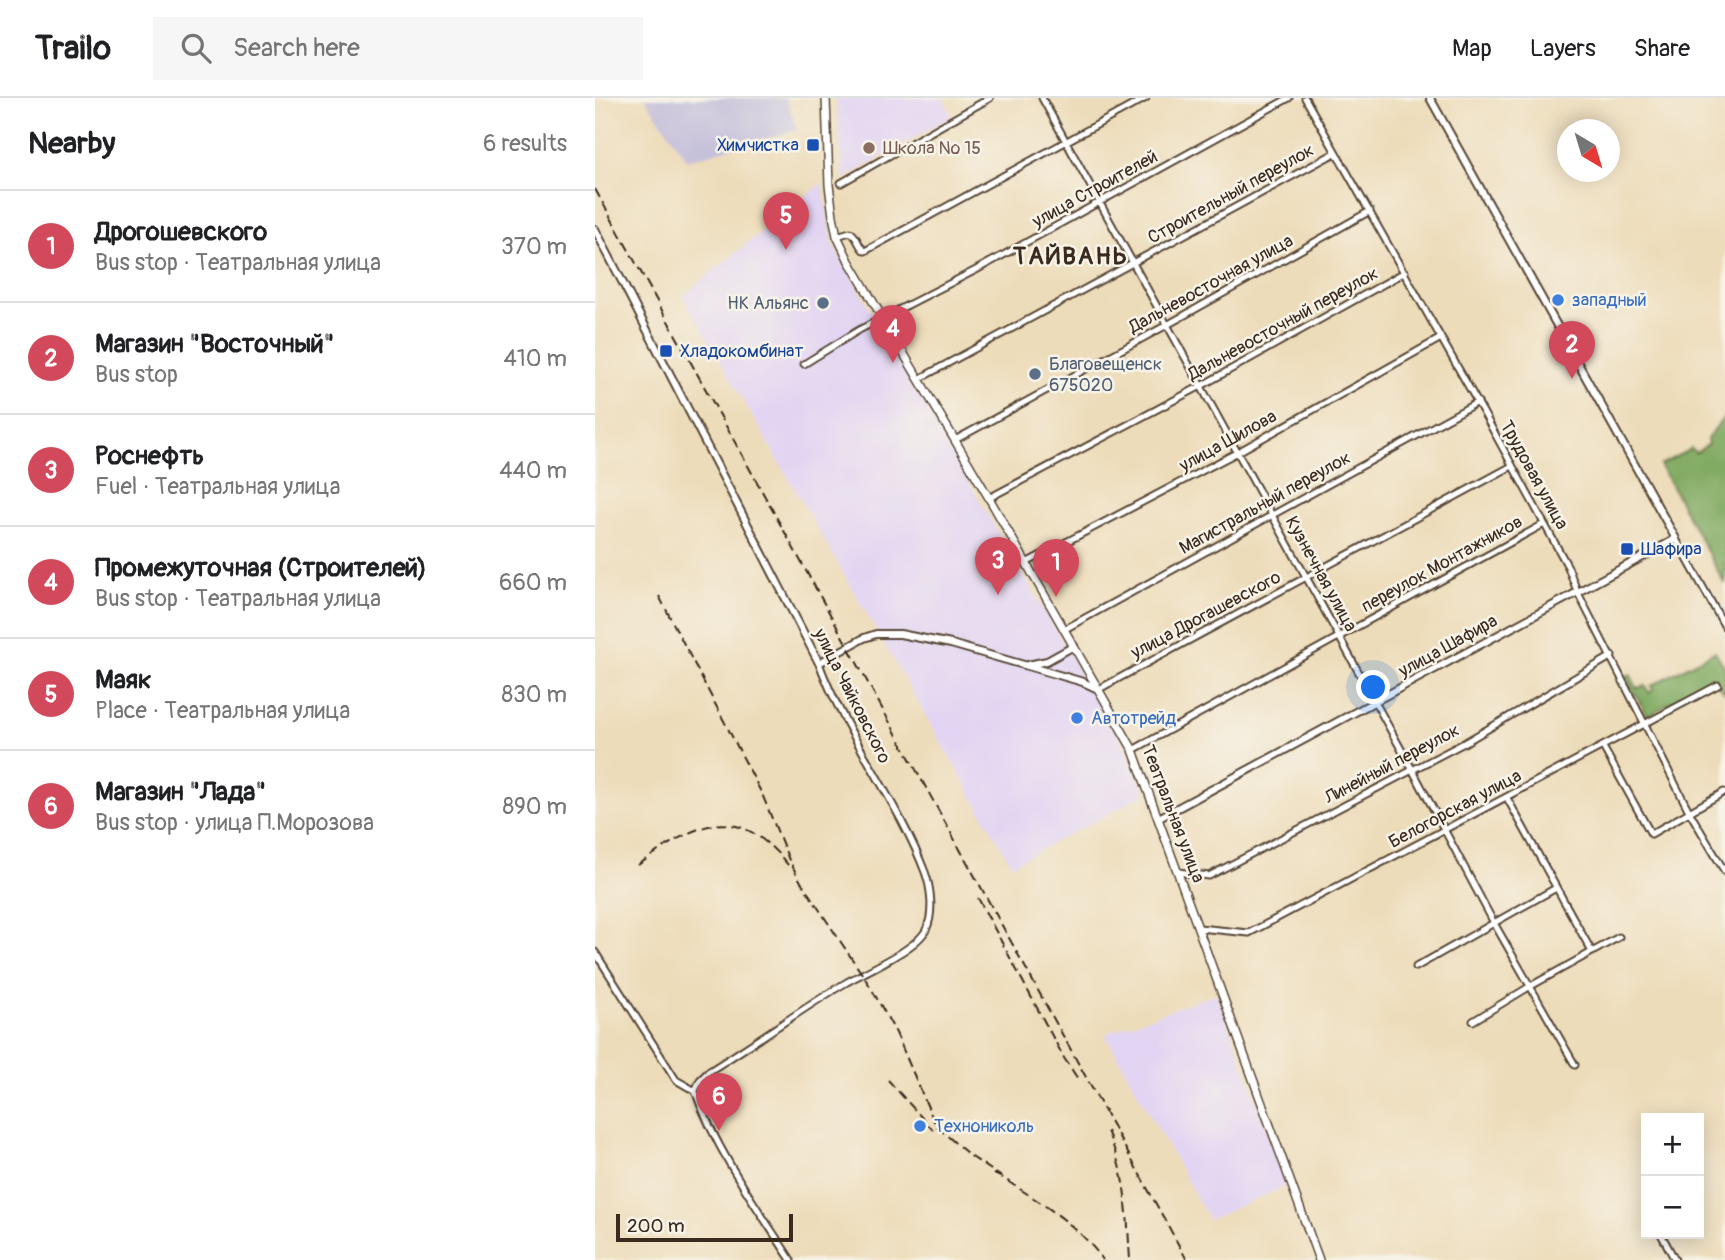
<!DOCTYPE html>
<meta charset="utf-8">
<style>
:root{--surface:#fff;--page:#f6f6f6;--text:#202124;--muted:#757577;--line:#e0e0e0;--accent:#d1495b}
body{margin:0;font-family:Pangolin,sans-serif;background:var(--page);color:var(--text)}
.controls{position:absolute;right:21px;bottom:21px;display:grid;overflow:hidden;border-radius:0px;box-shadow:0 4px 18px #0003}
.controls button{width:63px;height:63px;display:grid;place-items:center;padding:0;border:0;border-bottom:2px solid var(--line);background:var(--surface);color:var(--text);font:35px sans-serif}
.compass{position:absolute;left:962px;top:21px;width:63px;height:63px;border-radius:50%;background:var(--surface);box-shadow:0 4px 18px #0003;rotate:142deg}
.scale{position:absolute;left:21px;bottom:18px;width:177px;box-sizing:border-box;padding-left:7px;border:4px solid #3b2a1e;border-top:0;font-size:19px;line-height:24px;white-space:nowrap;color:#3b2a1e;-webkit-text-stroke:5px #f7f3e8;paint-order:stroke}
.you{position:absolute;left:779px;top:590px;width:24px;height:24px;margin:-18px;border:5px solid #fff;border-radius:50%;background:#1a73e8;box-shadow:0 0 0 10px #1a73e833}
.badge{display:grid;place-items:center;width:46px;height:46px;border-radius:50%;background:var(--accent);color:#fff;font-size:23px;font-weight:700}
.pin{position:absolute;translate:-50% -58px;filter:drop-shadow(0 2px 4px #0008)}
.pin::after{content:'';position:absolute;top:37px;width:24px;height:21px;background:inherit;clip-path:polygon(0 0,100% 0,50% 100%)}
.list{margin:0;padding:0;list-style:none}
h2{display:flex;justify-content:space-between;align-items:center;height:91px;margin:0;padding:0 28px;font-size:30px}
h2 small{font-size:23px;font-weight:400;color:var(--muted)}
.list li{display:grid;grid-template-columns:46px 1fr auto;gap:21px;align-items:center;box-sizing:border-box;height:112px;padding:0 28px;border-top:2px solid var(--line)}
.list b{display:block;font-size:26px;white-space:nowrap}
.list p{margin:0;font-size:23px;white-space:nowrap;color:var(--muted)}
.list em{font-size:23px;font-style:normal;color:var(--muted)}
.icon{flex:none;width:38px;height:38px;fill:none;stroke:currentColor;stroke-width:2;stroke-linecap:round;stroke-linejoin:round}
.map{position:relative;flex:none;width:1130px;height:1162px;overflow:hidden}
header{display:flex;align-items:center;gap:42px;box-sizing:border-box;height:98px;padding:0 35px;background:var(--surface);border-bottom:2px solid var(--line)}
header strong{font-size:33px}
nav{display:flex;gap:38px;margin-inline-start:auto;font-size:24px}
.search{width:490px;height:63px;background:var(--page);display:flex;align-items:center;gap:18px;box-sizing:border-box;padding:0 24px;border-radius:0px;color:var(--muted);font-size:26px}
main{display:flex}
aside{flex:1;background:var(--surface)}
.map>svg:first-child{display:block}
.built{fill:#e2d4f3}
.industrial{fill:#c5c0da}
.forest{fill:#81aa62;stroke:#5e6a40;stroke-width:2}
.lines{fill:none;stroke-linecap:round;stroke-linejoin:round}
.minor-casing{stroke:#564535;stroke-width:9}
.tertiary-casing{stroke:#564535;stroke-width:10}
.secondary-casing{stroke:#564535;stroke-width:10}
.minor{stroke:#fff;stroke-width:5}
.tertiary{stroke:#fff;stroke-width:6}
.secondary{stroke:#fff;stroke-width:7}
.rail{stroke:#3b2a1e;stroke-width:2;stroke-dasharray:10 5;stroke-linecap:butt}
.transit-dot{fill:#1a4fb4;stroke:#f7f3e8;stroke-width:2.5}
.education-dot{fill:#8d6e63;stroke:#f7f3e8;stroke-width:2.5}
.shop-dot{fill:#3f7fe0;stroke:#f7f3e8;stroke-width:2.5}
.service-dot{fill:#5c6f8a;stroke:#f7f3e8;stroke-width:2.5}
.labels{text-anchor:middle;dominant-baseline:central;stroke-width:5;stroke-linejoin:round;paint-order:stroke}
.transit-label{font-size:18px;fill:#164399;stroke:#f7f3e8;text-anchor:start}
.education-label{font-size:18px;fill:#785e54;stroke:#f7f3e8;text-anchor:start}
.street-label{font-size:18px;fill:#3b2a1e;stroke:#f7f3e8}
.shop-label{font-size:18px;fill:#366cbe;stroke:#f7f3e8;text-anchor:start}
.service-label{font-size:18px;fill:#4e5e75;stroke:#f7f3e8;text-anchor:end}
.district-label{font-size:24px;font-weight:bold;letter-spacing:2px;fill:#3b2a1e;stroke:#f7f3e8}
</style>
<header>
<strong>Trailo</strong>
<div class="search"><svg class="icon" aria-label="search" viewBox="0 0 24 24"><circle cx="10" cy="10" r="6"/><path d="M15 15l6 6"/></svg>Search here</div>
<nav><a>Map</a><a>Layers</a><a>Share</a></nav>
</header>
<main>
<aside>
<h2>Nearby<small>6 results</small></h2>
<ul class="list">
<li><span class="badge">1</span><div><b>Дрогошевского</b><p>Bus stop · Театральная улица</p></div><em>370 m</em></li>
<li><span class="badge">2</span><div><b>Магазин &quot;Восточный&quot;</b><p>Bus stop</p></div><em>410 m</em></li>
<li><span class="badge">3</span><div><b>Роснефть</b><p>Fuel · Театральная улица</p></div><em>440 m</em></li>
<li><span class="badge">4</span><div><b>Промежуточная (Строителей)</b><p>Bus stop · Театральная улица</p></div><em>660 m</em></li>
<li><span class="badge">5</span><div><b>Маяк</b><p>Place · Театральная улица</p></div><em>830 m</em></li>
<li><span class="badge">6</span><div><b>Магазин &quot;Лада&quot;</b><p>Bus stop · улица П.Морозова</p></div><em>890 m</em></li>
</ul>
</aside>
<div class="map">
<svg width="1130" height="1162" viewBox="0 0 1130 1162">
<rect width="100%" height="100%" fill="#f7f3e8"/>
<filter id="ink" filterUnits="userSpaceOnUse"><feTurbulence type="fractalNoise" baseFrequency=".0143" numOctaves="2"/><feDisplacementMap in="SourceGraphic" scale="14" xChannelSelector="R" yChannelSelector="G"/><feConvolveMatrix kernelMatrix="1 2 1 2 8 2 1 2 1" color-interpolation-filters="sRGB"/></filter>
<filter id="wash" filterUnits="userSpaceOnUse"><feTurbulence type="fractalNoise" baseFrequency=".00686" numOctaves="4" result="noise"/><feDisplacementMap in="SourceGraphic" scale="28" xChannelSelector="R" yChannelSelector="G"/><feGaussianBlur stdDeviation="1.57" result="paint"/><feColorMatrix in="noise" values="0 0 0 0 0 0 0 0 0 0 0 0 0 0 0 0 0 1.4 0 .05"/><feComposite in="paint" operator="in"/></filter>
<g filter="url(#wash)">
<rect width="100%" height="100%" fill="#eddcb9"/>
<path class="built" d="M241,0H348L357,18L248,81Z
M227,85L238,146L391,414L536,659L550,696L417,767L88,198Z
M622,895L693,1087L614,1122L510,936Z"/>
<path class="industrial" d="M50,0H191L202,32L92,62Z"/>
<path class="forest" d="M1130,318V486L1065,367L1096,351L1101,355L1113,346L1112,341Z
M1120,553L1130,570V595L1116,580L1053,618L1030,579L1035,576L1042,590L1050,588L1054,595L1058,592L1056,588Z"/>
</g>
<g filter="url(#ink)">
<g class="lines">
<g class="minor-casing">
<path id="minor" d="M447,0L817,671L899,825L980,967
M710,0L888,314L973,469L982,493L1095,715L1130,774
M246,85L395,0
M242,138L255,134C263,138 263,149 270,153L551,0
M209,266L264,232L381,172L694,0
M324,281L740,55
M360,342L572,227L775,113
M394,400L606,288L810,174
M1081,441L1130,529
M431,465L643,354L846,240
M470,531L883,304
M504,591L917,368
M1008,649L1056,736L1129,694
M538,652L949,426
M912,700L997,854
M583,774L614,778L869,645L1017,558
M604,830L654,835L1123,587
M0,854L81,982L100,993
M821,869L961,790
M878,923L934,889L1024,839
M100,993L105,982L113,974C160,945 205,912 252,884C272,873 321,851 331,832C339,816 336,790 330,774C302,701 251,638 224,565
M100,993C122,1054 161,1108 196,1162
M1066,1136L1080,1162"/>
</g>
<g class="tertiary-casing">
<path id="tertiary" d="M0,131L224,565L269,540L281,536H305L356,546L488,584L503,591
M433,567L452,563L479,548
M564,720L1081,441L835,0"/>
</g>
<g class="secondary-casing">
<path id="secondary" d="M231,0L234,87L238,118L242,138L254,163L394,400L538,652L724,1162"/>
</g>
<use href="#minor" class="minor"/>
<use href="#tertiary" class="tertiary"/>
<use href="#secondary" class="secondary"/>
<path class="rail" d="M0,91L592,1162
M64,498L167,696L194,762L206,784L275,888L301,935L341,1028L374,1057L408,1080
M43,767C102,726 139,701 193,767
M383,800L469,960L483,981
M293,982L338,1032
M512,1033C532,1079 532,1114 535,1162
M399,1076L408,1080C444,1104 483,1126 508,1162"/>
</g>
</g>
<g class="transit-dot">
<rect x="211" y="40" width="14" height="14" rx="3.5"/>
<rect x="64" y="246" width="14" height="14" rx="3.5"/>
<rect x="1025" y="444" width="14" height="14" rx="3.5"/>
</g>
<circle class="education-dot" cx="274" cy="50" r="7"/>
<g class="shop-dot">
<circle cx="963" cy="202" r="7"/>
<circle cx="482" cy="620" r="7"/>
<circle cx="325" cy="1028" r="7"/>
</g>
<g class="service-dot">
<circle cx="228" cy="205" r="7"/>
<circle cx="440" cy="276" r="7"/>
</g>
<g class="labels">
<g class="transit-label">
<text x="204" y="47" text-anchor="end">Химчистка</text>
<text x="85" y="253">Хладокомбинат</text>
<text x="1046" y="451">Шафира</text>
</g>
<g class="education-label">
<text x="288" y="50">Школа № 15</text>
</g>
<g class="street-label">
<text transform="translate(500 91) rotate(-29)">улица Строителей</text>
<text transform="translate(636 96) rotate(-29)">Строительный переулок</text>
<text transform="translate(616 186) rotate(-29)">Дальневосточная улица</text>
<text transform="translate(688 226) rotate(-29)">Дальневосточный переулок</text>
<text transform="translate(633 343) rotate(-29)">улица Шилова</text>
<text transform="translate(939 377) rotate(61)">Трудовая улица</text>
<text transform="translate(670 405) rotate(-29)">Магистральный переулок</text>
<text transform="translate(847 466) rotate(-29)">переулок Монтажников</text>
<text transform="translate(726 476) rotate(61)">Кузнечная улица</text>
<text transform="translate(611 517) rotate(-28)">улица Дрогашевского</text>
<text transform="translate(853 548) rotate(-29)">улица Шафира</text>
<text transform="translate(257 598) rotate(63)">улица Чайковского</text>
<text transform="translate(797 666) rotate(-28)">Линейный переулок</text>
<text transform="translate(860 711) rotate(-28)">Белогорская улица</text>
<text transform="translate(578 716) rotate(69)">Театральная улица</text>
</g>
<g class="shop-label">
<text x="977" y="202">западный</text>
<text x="496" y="620">Автотрейд</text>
<text x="339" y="1028">Технониколь</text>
</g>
<g class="service-label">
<text x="214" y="205">НК Альянс</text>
<text x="454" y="266" text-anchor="start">Благовещенск<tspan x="454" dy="21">675020</tspan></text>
</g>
<g class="district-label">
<text x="476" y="158">ТАЙВАНЬ</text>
</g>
</g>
</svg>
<div class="controls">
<button>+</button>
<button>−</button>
</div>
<svg class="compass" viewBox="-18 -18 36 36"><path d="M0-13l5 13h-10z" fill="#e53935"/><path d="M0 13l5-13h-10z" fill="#757577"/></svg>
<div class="scale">200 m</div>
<div class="you"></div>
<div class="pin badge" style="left:461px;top:499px">1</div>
<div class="pin badge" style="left:977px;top:281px">2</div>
<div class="pin badge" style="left:403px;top:497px">3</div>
<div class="pin badge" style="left:298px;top:265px">4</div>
<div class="pin badge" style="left:191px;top:152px">5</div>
<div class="pin badge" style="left:124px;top:1033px">6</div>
</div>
</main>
